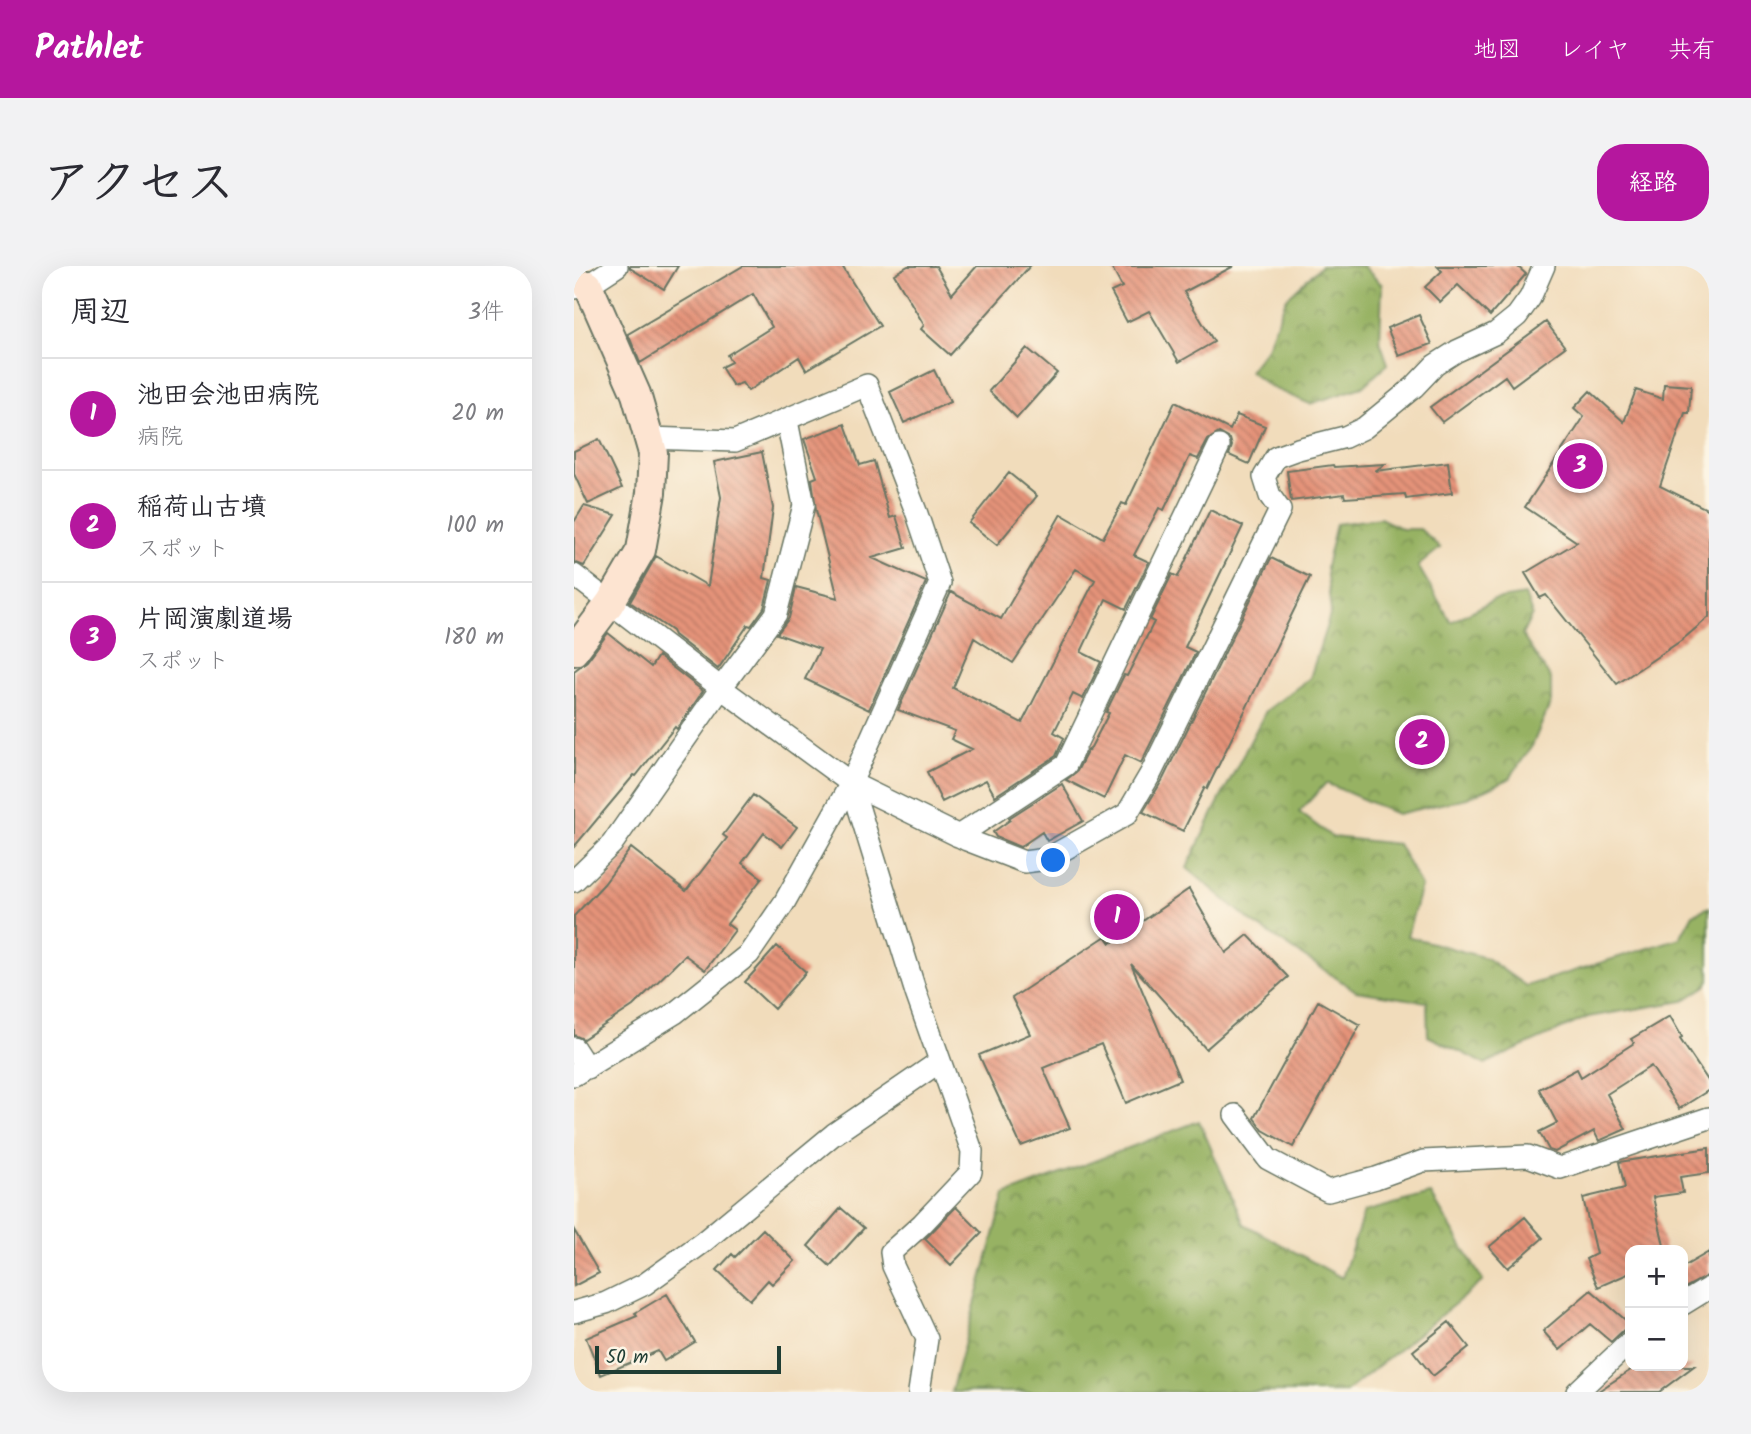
<!DOCTYPE html>
<html lang="ja">
<meta charset="utf-8">
<style>
:root{--surface:#fff;--page:#f2f2f3;--text:#2b2b33;--muted:#7c7c81;--line:#e1e1e2;--accent:#b5179e}
body{margin:0;font-family:Kalam,"Klee One",sans-serif;background:var(--page);color:var(--text)}
.controls{position:absolute;right:21px;bottom:21px;display:grid;overflow:hidden;border-radius:14px;box-shadow:0 7px 28px #0002}
.controls button{width:63px;height:63px;display:grid;place-items:center;padding:0;border:0;border-bottom:2px solid var(--line);background:var(--surface);color:var(--text);font:35px sans-serif}
.scale{position:absolute;left:21px;bottom:18px;width:186px;box-sizing:border-box;padding-left:7px;border:4px solid #1f3d34;border-top:0;font-size:19px;line-height:24px;white-space:nowrap;color:#1f3d34;-webkit-text-stroke:5px #fcf5e5;paint-order:stroke}
.you{position:absolute;left:480px;top:595px;width:24px;height:24px;margin:-18px;border:5px solid #fff;border-radius:50%;background:#1a73e8;box-shadow:0 0 0 10px #1a73e833}
.badge{display:grid;place-items:center;width:46px;height:46px;border-radius:50%;background:var(--accent);color:#fff;font-size:23px;font-weight:700}
.pin{position:absolute;translate:-50% -50%;border:4px solid #fff;box-shadow:0 2px 7px #0006}
.list{margin:0;padding:0;list-style:none}
h2{display:flex;justify-content:space-between;align-items:center;height:91px;margin:0;padding:0 28px;font-size:30px}
h2 small{font-size:23px;font-weight:400;color:var(--muted)}
.list li{display:grid;grid-template-columns:46px 1fr auto;gap:21px;align-items:center;box-sizing:border-box;height:112px;padding:0 28px;border-top:2px solid var(--line)}
.list b{display:block;font-size:26px;white-space:nowrap}
.list p{margin:0;font-size:23px;white-space:nowrap;color:var(--muted)}
.list em{font-size:23px;font-style:normal;color:var(--muted)}
.map{position:relative;flex:none;width:1135px;height:1126px;overflow:hidden;border-radius:28px}
header{display:flex;align-items:center;gap:42px;box-sizing:border-box;height:98px;padding:0 35px;background:var(--accent);color:#fff}
header strong{font-size:33px}
nav{display:flex;gap:38px;margin-inline-start:auto;font-size:24px}
.intro{display:flex;align-items:center;justify-content:space-between;box-sizing:border-box;height:168px;padding:0 42px}
h1{margin:0;font-size:49px}
.button{padding:18px 32px;border-radius:28px;background:var(--accent);color:#fff;font-size:24px;font-weight:700}
main{display:flex;gap:42px;padding:0 42px}
aside{flex:1;background:var(--surface);border-radius:28px;box-shadow:0 7px 28px #0002}
.map>svg:first-child{display:block}
.forest{fill:url(#forest-crowns);stroke:#5b784c;stroke-width:2}
.building{fill:url(#building-back-hatch);fill-rule:evenodd}
.lines{fill:none;stroke-linecap:round;stroke-linejoin:round}
.street-casing{stroke:#687563;stroke-width:24}
.secondary-casing{stroke:#687563;stroke-width:32}
.street{stroke:#fff;stroke-width:21}
.secondary{stroke:#fde4d1;stroke-width:28}
</style>
<header>
<strong>Pathlet</strong>
<nav><a>地図</a><a>レイヤ</a><a>共有</a></nav>
</header>
<div class="intro"><h1>アクセス</h1><a class="button">経路</a></div>
<main>
<aside>
<h2>周辺<small>3件</small></h2>
<ul class="list">
<li><span class="badge">1</span><div><b>池田会池田病院</b><p>病院</p></div><em>20 m</em></li>
<li><span class="badge">2</span><div><b>稲荷山古墳</b><p>スポット</p></div><em>100 m</em></li>
<li><span class="badge">3</span><div><b>片岡演劇道場</b><p>スポット</p></div><em>180 m</em></li>
</ul>
</aside>
<div class="map">
<svg width="1135" height="1126" viewBox="0 0 1135 1126">
<defs>
<pattern id="forest-crowns" width="20" height="18" patternUnits="userSpaceOnUse" patternTransform="scale(1.75)"><rect width="20" height="18" fill="#97b264"/><path d="M2 6a3 3 0 1 1 6 0M12 15a3 3 0 1 1 6 0" fill="none" stroke="#7b9253"/></pattern>
<pattern id="building-back-hatch" width="6" height="6" patternUnits="userSpaceOnUse" patternTransform="scale(1.75)"><rect width="6" height="6" fill="#e59379"/><path d="M-1 5l2 2M0 0l6 6M5-1l2 2" fill="none" stroke="#b97964"/></pattern>
</defs>
<rect width="100%" height="100%" fill="#fcf5e5"/>
<filter id="ink" filterUnits="userSpaceOnUse"><feTurbulence type="fractalNoise" baseFrequency=".0143" numOctaves="2"/><feDisplacementMap in="SourceGraphic" scale="14" xChannelSelector="R" yChannelSelector="G"/><feConvolveMatrix kernelMatrix="1 2 1 2 8 2 1 2 1" color-interpolation-filters="sRGB"/></filter>
<filter id="wash" filterUnits="userSpaceOnUse"><feTurbulence type="fractalNoise" baseFrequency=".00686" numOctaves="4" result="noise"/><feDisplacementMap in="SourceGraphic" scale="28" xChannelSelector="R" yChannelSelector="G"/><feGaussianBlur stdDeviation="1.57" result="paint"/><feColorMatrix in="noise" values="0 0 0 0 0 0 0 0 0 0 0 0 0 0 0 0 0 1.4 0 .05"/><feComposite in="paint" operator="in"/></filter>
<g filter="url(#wash)">
<rect width="100%" height="100%" fill="#f1dcbb"/>
<path class="forest" d="M747,0H789L808,19L806,75L814,98L788,121L736,138L696,121L675,105L693,82L712,33Z
M806,252L828,263H846L866,282L844,300L877,356L920,334L951,329L958,349L948,369L977,413V436L958,480L935,513L893,532L823,548L752,517L725,546L758,571L824,578L847,620L833,670L912,692L952,720L1106,672L1119,648L1135,641V714L1132,720L1109,735L1014,751L911,798L854,770L853,736L782,725L678,656L613,602L640,545L692,445L736,412L757,346L752,301L762,258Z
M625,855L670,958L768,1012L790,946L857,928L909,1015L772,1126H377L431,929Z"/>
<g id="blocks">
<path class="building" d="M56,0H104L90,23L56,2Z
M169,0H268L306,60L232,104L225,91L174,125L168,117L159,120L147,101L157,96L153,89L198,61L179,28L66,97L54,68Z
M334,0H362L378,28L403,0H456L376,89L347,63L350,59L320,8Z
M537,0H660L610,26L640,76L605,96L575,45L553,56L537,26L548,21Z
M863,0H943L952,8L916,50L884,19L866,36L851,21L868,5Z
M845,49L858,78L825,90L813,62Z
M972,56L991,81L938,120L931,110L868,156L856,141Z
M453,82L483,107L443,152L415,125Z
M360,104L376,136L330,157L316,126Z
M1090,118L1117,120L1115,147H1111L1086,220L1135,244V351L1108,374L1043,418L972,329L966,332L951,307L1003,276L951,241L1010,151L1000,142L1016,125L1050,156L1062,124L1089,133Z
M601,136L656,164L663,149L691,160L675,198L655,189L658,180L656,173L645,167L634,174L624,193L616,190L590,244L585,242L560,289L575,296L552,343L532,333L507,386L527,396L509,433L499,428L480,466L490,472L482,490L421,530L412,514L368,536L353,506L398,483L377,473L381,465L324,444L377,326L427,353L487,248L529,272L548,237L552,239ZM502,303L521,314L448,457L379,422L400,372L439,397Z
M271,158L286,199L300,195L316,252L322,250L332,282L298,292L352,316L295,444L231,413L246,383L203,368L215,352L222,321L264,332L242,244L238,213L243,211L230,173Z
M25,173L48,222L14,238L0,208V185Z
M188,186L199,242L190,312L197,314L190,342L177,360L174,359L144,403L100,369L98,365L56,336L82,290L134,320L147,231L140,196Z
M874,196L878,227L832,233L831,228L771,232L770,228L717,235L713,205L759,199L760,201L811,198L801,205Z
M435,207L463,230L423,279L395,257Z
M10,240L42,249L10,300L0,296V256Z
M636,244L669,260L611,381L622,386L567,497L551,489L530,533L492,514L503,505L514,484L515,485L535,447L532,446L550,409L553,410L580,356L576,354L598,308L604,311Z
M697,292L736,311L633,523L631,521L609,565L569,546L589,513Z
M34,367L77,401L84,390L129,425L103,463L101,461L62,510L60,509L0,581V405L13,395Z
M488,518L509,555L473,575L468,566L446,581L422,571L419,566L436,554L435,552Z
M179,529L223,561L208,581L190,567L168,597L188,612L153,658L161,664L131,704L111,689L59,740L9,773L0,769V650L30,618L57,582L112,625L153,572L149,569Z
M615,623L652,687L674,669L714,711L632,783L557,698L606,814L552,837L527,778L469,802L496,862L447,880L405,789L456,768L438,732L532,670L537,677Z
M203,680L232,706L200,743L171,716Z
M744,735L786,759L719,881L689,864L680,852Z
M1096,750L1108,771L1106,773L1135,816V824L1105,843L1077,800L1033,828L1052,863L1025,875L1020,865L981,886L975,884L965,866L983,857L965,823L1003,803L1007,811L1060,777L1057,773Z
M1135,882V907L1106,911L1109,927L1079,931L1091,984H1056V1007L1024,1021L1012,993L1022,988L1009,932L1051,922L1045,896Z
M382,941L408,967L377,999L351,973Z
M267,942L290,962L256,1000L234,980Z
M951,951L969,972L934,1002L915,981Z
M189,963L221,995L198,1018L194,1014L176,1034L143,1004L158,988L161,991Z
M0,964L25,1007L0,1020Z
M1135,986V1009L1109,1023V1001Z
M1017,1024L1056,1058L1037,1076L1016,1058L986,1084L969,1065Z
M93,1028L121,1076L90,1095L84,1085L27,1109L12,1072L63,1050L61,1047Z
M875,1056L895,1081L859,1110L839,1085Z
M1063,1100H1120L1085,1126H1023Z"/>
</g>
</g>
<g filter="url(#ink)">
<use href="#blocks" fill-opacity="0" stroke="#687563" stroke-width="2"/>
<g class="lines">
<g class="street-casing">
<path id="street" d="M0,22L14,19L43,0
M0,309L147,422L277,517L393,574L450,596L473,593L553,548L577,507L706,244L696,230L690,211L702,191L724,183L771,171L790,162L840,121L861,99L883,85L922,67L943,50L956,32L970,0
M277,517L342,727L398,885L397,906L348,958L317,986L319,1000L353,1073L345,1126
M384,570L492,499L645,180
M0,615L38,578L147,422L202,348L230,239L213,155
M0,782L13,802
M0,809L101,747L175,688L210,637L277,517L366,317L343,248L293,119L161,175L75,172
M661,849L694,893L754,925L802,912L849,895L954,890L986,902L1135,852
M1109,1038L1135,1022
M0,1046L32,1037L71,1018L128,977L260,868L365,796
M1003,1126L1056,1076"/>
</g>
<g class="secondary-casing">
<path id="secondary" d="M0,385L36,337L67,284L77,227L79,187L62,128L14,19"/>
</g>
<use href="#street" class="street"/>
<use href="#secondary" class="secondary"/>
</g>
</g>
</svg>
<div class="controls">
<button>+</button>
<button>−</button>
</div>
<div class="scale">50 m</div>
<div class="you"></div>
<div class="pin badge" style="left:543px;top:651px">1</div>
<div class="pin badge" style="left:848px;top:476px">2</div>
<div class="pin badge" style="left:1006px;top:200px">3</div>
</div>
</main>
